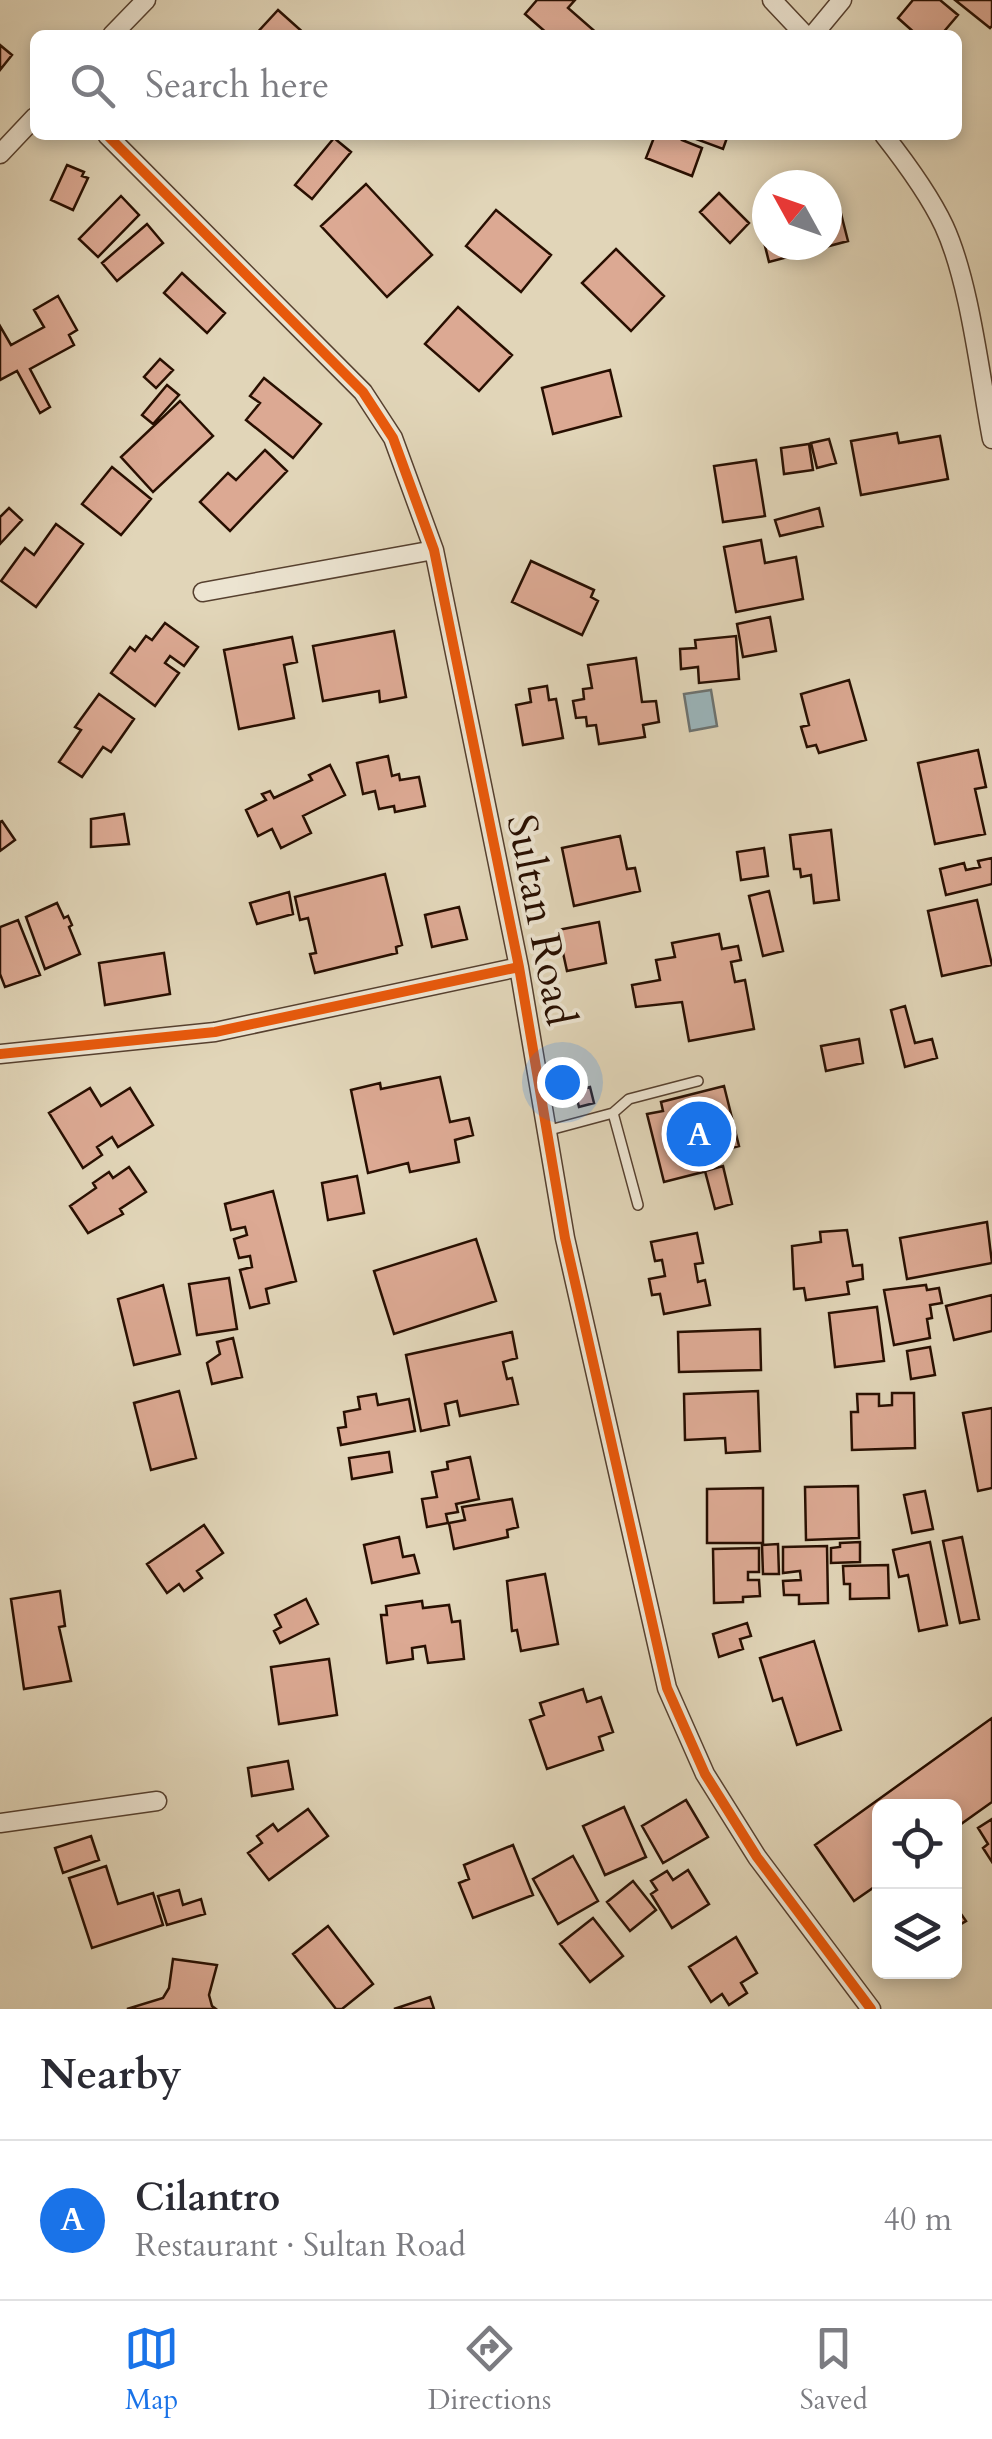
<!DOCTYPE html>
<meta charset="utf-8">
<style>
:root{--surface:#fff;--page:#f7f7f7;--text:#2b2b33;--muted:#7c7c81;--line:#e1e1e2;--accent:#1a73e8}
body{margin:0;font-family:Cardo,serif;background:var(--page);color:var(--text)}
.controls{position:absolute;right:30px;bottom:30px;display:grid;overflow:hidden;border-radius:15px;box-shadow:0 5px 15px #0003}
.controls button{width:90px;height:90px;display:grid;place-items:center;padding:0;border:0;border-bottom:2px solid var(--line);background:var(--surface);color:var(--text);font:50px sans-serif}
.compass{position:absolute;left:752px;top:170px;width:90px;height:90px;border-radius:50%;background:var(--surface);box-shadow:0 5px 15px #0003;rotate:310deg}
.you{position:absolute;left:562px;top:1082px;width:35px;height:35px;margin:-25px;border:8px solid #fff;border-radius:50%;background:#1a73e8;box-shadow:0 0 0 15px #1a73e833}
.badge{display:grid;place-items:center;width:65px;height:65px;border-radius:50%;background:var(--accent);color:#fff;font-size:32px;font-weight:700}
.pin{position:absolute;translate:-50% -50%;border:5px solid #fff;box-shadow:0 2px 10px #0006}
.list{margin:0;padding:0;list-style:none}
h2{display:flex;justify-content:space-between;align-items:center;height:130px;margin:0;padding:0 40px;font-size:42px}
h2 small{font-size:32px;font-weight:400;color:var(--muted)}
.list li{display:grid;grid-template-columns:65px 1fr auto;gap:30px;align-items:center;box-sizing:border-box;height:160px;padding:0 40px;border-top:2px solid var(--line)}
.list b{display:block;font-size:38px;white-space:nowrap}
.list p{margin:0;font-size:32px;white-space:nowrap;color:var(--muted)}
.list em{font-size:32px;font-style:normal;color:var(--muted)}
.icon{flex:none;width:55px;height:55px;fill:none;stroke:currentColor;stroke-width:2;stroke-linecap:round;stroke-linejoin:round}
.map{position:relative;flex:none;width:992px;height:2009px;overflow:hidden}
.search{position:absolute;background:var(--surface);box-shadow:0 5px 15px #0003;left:30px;right:30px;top:30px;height:110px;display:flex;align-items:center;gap:25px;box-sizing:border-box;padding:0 35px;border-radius:15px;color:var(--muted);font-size:38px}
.sheet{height:290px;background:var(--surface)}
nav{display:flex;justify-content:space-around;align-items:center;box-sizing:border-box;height:140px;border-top:2px solid var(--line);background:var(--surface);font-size:28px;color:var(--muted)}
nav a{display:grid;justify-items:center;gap:5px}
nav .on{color:var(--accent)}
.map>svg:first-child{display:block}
.water{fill:#9bb5bb;stroke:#6d7371;stroke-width:2.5}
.building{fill:#dca993;stroke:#280f01;stroke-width:2.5}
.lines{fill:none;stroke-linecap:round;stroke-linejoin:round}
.service-casing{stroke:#56402f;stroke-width:12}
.minor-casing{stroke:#56402f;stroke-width:21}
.service{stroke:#ece4d1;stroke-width:9}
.minor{stroke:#ece4d1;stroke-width:18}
.cycleway-casing{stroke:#ece4d1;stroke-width:16}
.cycleway{stroke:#e8590c;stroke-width:10}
.labels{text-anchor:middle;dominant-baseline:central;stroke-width:8;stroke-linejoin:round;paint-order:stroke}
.street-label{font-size:42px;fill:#280f01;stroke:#ece4d1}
</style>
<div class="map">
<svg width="992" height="2009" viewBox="0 0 992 2009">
<rect width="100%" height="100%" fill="#e1d5b8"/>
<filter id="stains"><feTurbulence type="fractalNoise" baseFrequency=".002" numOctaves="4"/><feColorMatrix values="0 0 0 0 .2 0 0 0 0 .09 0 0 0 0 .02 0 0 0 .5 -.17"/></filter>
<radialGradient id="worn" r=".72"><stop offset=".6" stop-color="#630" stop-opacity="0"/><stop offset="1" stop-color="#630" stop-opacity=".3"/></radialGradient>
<path class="water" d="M711,690L717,726L690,731L684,694Z"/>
<path class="building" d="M537,0H575L568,8L599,35H549L525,14Z
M913,0H940L958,15L941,35H917L898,18Z
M955,0H992V26L990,28Z
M278,10L306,35H255Z
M0,45L12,55L0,70Z
M655,135H684L682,140L702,148L692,176L646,158Z
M697,135H728L723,149L696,139Z
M334,138L351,152L312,199L295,185Z
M67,165L84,172L82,176L88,178L73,210L51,200Z
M366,184L432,255L387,297L321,226Z
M719,193L749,223L730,243L700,212Z
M121,196L139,215L98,257L79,239Z
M837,198L848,241L769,262L758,218L767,216V245H827V200Z
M496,210L551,255L521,292L466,246Z
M147,224L163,243L117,281L102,263Z
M616,249L664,296L631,331L582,283Z
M182,273L225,313L207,333L164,293Z
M58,296L77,330L69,335L74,345L30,369L50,407L40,413L17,371L0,380V326L11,345L44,327L34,310Z
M458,307L512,355L479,391L425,344Z
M160,359L173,370L156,388L144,377Z
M610,370L621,416L553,434L542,388Z
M264,378L321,424L293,458L246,420L260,403L250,396Z
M167,385L179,395L153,424L142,415Z
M180,401L213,436L153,492L121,457Z
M897,433L899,443L940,436L948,479L861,495L851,441Z
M829,439L836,463L817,468L811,443Z
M809,444L813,470L784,474L781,448Z
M265,450L287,471L230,531L200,502L228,473L236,480Z
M756,460L765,516L723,522L714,466Z
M112,467L151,499L121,535L82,504Z
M9,508L22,520L0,544V517Z
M819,508L823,526L780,536L775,520Z
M56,524L83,544L36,607L1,581L25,548L34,555Z
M761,540L765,563L796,557L803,599L736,612L724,547Z
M531,561L594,590L591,597L598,601L582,635L512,602Z
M770,617L776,651L743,657L737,624Z
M165,623L198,647L184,666L170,656L165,663L179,673L155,706L111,673L130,647L135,651L146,636L152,640Z
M394,631L406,697L380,702L379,691L323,701L313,646Z
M736,636L739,679L699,683L698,667L681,669L680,649L696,648L695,640Z
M292,637L297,662L284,665L294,718L239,729L224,650Z
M636,658L642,702L656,701L659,722L643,725L645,737L599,744L596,725L587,726L586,717L576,718L573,701L584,699L583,689L592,688L588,665Z
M849,680L866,740L819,753L816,745L807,747L801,727L809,725L801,694Z
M547,686L549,700L556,699L563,738L523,745L516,705L531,702L529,689Z
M99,694L134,719L111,752L103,747L82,777L59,762L81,730L75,727Z
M978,750L986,787L975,789L985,834L935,844L918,763Z
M388,756L392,776L399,774L400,780L419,777L425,806L395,812L394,806L379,809L375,791L363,794L357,763Z
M330,765L345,795L303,816L311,833L281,848L272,829L258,836L246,810L266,800L262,794L270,791L274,798L312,780L309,775Z
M124,814L129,844L91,847V819Z
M2,821L15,840L0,851V822Z
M831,830L839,900L814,903L811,875L801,877L800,869H794L790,835Z
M620,836L627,869L635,868L640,891L574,906L562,848Z
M764,848L768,876L741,880L737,852Z
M992,858V884L946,895L940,869L964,863L966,870L980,867L978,861Z
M385,874L402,945L396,947L397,953L315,973L310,954L316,953L308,918L300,920L295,897Z
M769,891L783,951L763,956L749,896Z
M289,892L293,914L257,924L250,903Z
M977,900L992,965L942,976L928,911Z
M57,903L64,918L68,916L72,925L69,927L80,954L45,969L26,917Z
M459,907L467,939L432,947L425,915Z
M18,920L40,975L5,987L0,974V927Z
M599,922L606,963L567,971L558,930Z
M719,934L722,949L738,946L741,960L731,962L735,982L745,980L754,1029L689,1041L682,1002L636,1007L632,985L660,980L656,960L675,957L672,943Z
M164,953L170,994L105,1005L99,963Z
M905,1006L915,1043L932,1039L937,1058L905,1067L891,1010Z
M859,1039L863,1063L826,1071L821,1046Z
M440,1077L450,1122L469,1118L473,1135L455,1140L459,1162L410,1172L408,1163L368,1173L351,1090L380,1083L381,1089Z
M724,1086L739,1146L700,1156L703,1172L664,1182L647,1114L663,1111L661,1102Z
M590,1087L594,1103L579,1107L575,1091Z
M90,1088L101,1106L130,1088L153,1125L118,1147L112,1137L97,1147L102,1155L83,1168L49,1113Z
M723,1166L732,1204L715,1209L705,1171Z
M129,1167L146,1192L120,1209L123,1214L88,1233L70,1206L96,1188L93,1183L109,1172L113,1178Z
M357,1176L364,1213L328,1220L322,1183Z
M273,1191L296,1281L266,1289L269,1303L250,1308L240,1270L252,1267L250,1256L239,1258L234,1239L247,1235L245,1227L231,1230L225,1204Z
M987,1222L992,1263L907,1279L900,1238Z
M847,1230L853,1266L862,1265L863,1279L847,1282L849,1294L806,1300L804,1288L794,1289L792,1246L821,1242L820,1232Z
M697,1233L703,1263L695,1264L698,1282L705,1280L710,1305L664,1314L660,1294L652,1295L649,1279L665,1276L662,1260L655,1261L651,1242Z
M476,1239L496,1301L394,1334L374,1271Z
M229,1278L237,1329L197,1335L189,1284Z
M163,1285L180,1354L134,1365L118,1299Z
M926,1285L927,1290L939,1288L942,1303L930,1305L932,1318L927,1319L930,1338L894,1345L884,1290Z
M992,1295V1331L954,1340L946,1306Z
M877,1307L884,1361L835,1367L829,1313Z
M760,1329L761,1370L679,1372L678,1332Z
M512,1332L517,1358L503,1362L507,1379L512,1378L518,1404L460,1416L457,1401L445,1404L449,1425L421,1431L406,1355Z
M233,1338L242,1377L212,1384L207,1363L220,1354L217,1342Z
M930,1347L935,1375L911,1379L907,1351Z
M179,1391L196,1458L151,1470L134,1403Z
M758,1391L760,1451L726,1453L725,1438L685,1440L684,1394Z
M892,1393H914L915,1448L852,1450L851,1412H858L857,1394H879V1406L892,1405Z
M376,1394L378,1405L409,1399L415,1431L341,1445L338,1428L346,1427L344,1412L360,1409L358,1397Z
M992,1408V1488L978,1491L963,1413Z
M389,1452L392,1472L352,1479L349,1458Z
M470,1457L479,1499L456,1504L458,1512L446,1514L448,1523L427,1527L422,1499L437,1497L432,1472L448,1469L447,1462Z
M858,1486L859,1538L806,1540L805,1487Z
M763,1488V1543H707V1489Z
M925,1491L933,1529L912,1533L904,1495Z
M512,1499L518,1527L507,1530L508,1537L454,1549L449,1523L465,1520L462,1507Z
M204,1525L223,1553L197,1571L202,1578L184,1591L179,1584L167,1593L147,1564Z
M399,1537L403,1557L414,1555L419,1573L372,1583L364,1545Z
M962,1537L979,1619L960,1623L943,1541Z
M860,1542V1562L831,1563V1548L840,1547V1543Z
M930,1542L947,1625L919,1631L908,1575L899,1577L893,1550Z
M778,1544L779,1574H763L762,1545Z
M827,1546L828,1603L799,1604V1595H784L783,1581L801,1580L800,1571L783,1573V1547Z
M759,1548V1572H748V1580H759L760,1596L743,1597V1602L714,1603L713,1549Z
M888,1565L889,1598L850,1599V1584H844L843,1566Z
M545,1574L558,1644L521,1651L517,1630L512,1631L507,1581Z
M60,1591L65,1626L59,1627L71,1681L24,1689L11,1599Z
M306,1599L318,1624L280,1643L274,1631L281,1627L275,1615Z
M422,1601L423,1608L449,1605L452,1622L460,1621L464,1659L428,1663L425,1646L412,1648L413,1659L387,1663L381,1615H387L386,1606Z
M747,1623L751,1636L740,1639L743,1649L719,1657L713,1634Z
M814,1641L841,1730L797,1745L782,1698L773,1701L760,1658Z
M329,1659L337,1715L279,1724L271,1667Z
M583,1689L587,1702L601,1697L613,1732L599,1737L603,1750L547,1769L530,1720L544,1715L540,1703Z
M992,1718V1802L954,1829V1806H880V1883L854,1901L815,1845Z
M288,1761L293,1789L252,1796L248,1768Z
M686,1800L708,1837L663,1863L642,1826Z
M624,1807L646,1857L605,1875L583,1826Z
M308,1809L328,1836L269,1880L248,1853L262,1843L257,1836L273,1824L278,1831Z
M992,1819V1862L983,1848L988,1844L978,1828Z
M91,1836L99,1860L63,1873L55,1848Z
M513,1845L533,1895L473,1918L459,1883L469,1879L464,1865Z
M573,1856L598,1901L558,1924L533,1879Z
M106,1866L118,1904L153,1893L163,1925L92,1948L69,1878Z
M688,1870L709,1904L672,1928L651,1894L657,1890L651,1881L667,1871L673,1880Z
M633,1881L656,1910L630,1931L607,1902Z
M179,1890L183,1905L201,1899L205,1914L167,1925L158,1896Z
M954,1904L966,1921L954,1928Z
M593,1918L623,1956L590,1982L560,1944Z
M328,1926L373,1984L342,2009H336L293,1954Z
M736,1937L757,1973L741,1983L747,1993L729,2005L722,1994L711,2002L689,1967Z
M173,1959L217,1965L209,1995L212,2006L216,2009H127L163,1998L169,1988Z
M430,1997L434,2009H394Z"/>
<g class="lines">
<g class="service-casing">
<path id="service" d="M613,1113L629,1099L698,1081
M546,1131L613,1113L638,1205"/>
</g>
<g class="minor-casing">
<path id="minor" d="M772,0L805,35
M112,35L146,0
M813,35L842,0
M107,135L363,392L393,438L434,550L519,967L565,1238L667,1688L705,1774L757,1857L871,2009
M884,135C906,163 929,194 944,226C970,282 980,377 992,439
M0,154L35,117
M203,592L434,550
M0,1054L215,1032L519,967
M0,1823L157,1801"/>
</g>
<use href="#service" class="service"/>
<use href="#minor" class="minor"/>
<g class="cycleway-casing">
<path id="cycleway" d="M107,135L363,392L393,438L434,550L519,967L565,1238L667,1688L705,1774L757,1857L871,2009
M0,1054L215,1032L519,967"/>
</g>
<use href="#cycleway" class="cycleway"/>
</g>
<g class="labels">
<g class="street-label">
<text transform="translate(541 920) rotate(79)">Sultan Road</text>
</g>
</g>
<rect width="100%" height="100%" filter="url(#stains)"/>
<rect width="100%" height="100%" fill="url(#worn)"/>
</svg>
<div class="controls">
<button><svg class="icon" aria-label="locate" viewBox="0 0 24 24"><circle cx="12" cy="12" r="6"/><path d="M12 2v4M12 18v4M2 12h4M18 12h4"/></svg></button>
<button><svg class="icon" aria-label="layers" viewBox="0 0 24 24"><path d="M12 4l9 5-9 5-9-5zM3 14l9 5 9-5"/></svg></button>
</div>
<svg class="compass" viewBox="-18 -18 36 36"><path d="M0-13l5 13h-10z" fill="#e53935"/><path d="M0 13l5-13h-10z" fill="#7c7c81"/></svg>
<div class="you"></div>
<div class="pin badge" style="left:699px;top:1134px">A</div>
<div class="search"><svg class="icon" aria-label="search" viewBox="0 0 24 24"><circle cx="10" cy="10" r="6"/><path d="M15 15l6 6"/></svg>Search here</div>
</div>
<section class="sheet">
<h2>Nearby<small></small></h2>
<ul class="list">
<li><span class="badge">A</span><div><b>Cilantro</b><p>Restaurant · Sultan Road</p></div><em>40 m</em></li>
</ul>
</section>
<nav>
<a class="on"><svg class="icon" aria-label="map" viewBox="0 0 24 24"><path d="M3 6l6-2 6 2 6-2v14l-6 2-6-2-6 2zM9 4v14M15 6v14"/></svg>Map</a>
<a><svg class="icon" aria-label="directions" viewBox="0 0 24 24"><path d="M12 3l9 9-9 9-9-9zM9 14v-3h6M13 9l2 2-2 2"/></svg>Directions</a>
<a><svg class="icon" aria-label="saved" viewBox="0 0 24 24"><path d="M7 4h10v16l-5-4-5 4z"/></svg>Saved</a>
</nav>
